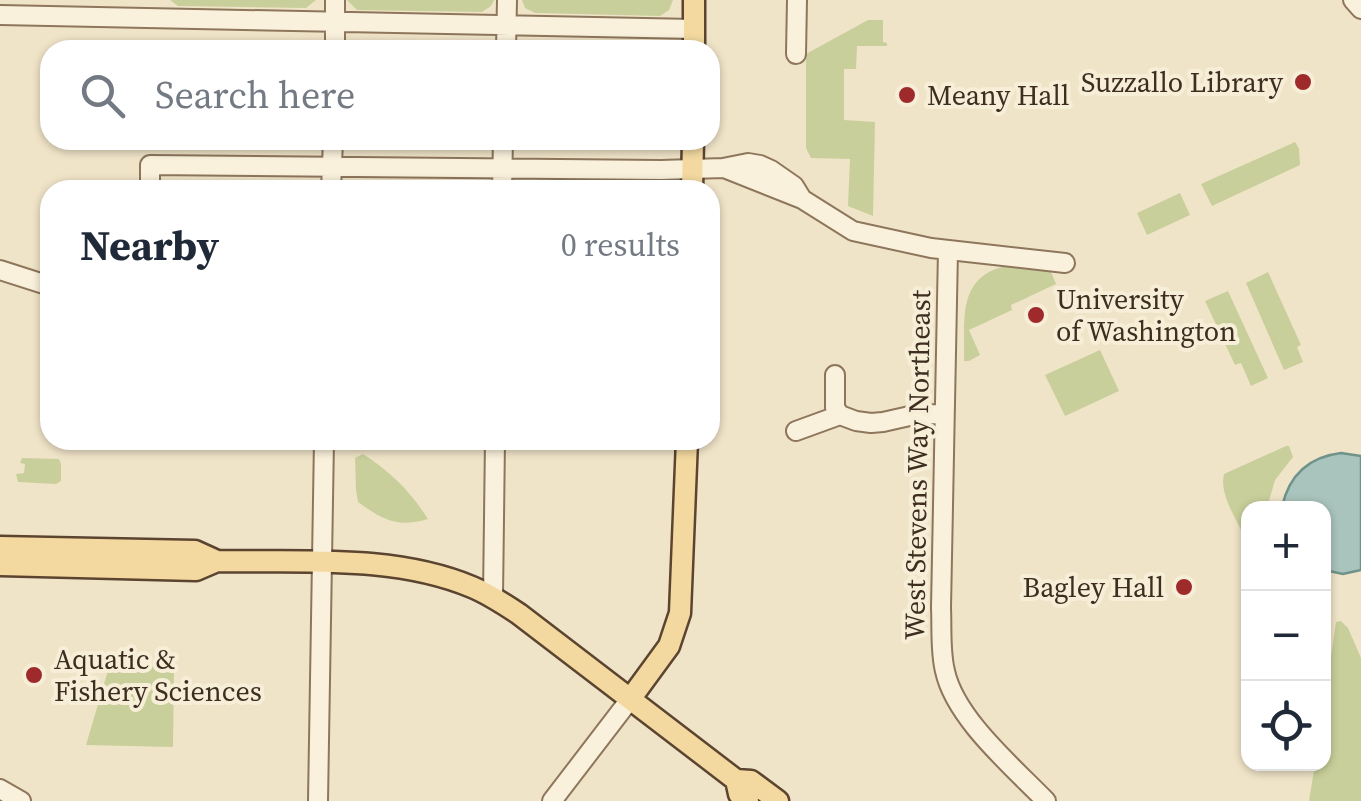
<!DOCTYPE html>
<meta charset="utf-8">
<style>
:root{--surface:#fff;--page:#f6f6f7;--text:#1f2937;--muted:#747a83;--line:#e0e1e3}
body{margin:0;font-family:"Source Serif 4",serif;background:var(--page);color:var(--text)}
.controls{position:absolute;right:30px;bottom:30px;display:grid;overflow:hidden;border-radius:20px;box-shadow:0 2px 8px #0004}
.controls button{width:90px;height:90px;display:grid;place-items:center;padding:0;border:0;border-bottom:2px solid var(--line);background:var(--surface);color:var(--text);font:50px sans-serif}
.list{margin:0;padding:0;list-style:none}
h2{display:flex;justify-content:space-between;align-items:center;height:130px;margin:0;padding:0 40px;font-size:42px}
h2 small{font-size:32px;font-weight:400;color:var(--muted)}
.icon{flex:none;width:55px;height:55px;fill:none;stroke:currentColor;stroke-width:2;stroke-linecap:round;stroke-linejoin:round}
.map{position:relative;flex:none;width:1361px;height:801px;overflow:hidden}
.search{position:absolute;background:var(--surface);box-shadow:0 2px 8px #0004;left:40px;top:40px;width:680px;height:110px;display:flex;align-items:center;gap:25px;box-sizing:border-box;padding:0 35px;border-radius:30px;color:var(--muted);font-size:38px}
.panel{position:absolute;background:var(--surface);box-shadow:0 2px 8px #0004;left:40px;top:180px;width:680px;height:270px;border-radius:30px}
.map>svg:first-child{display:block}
.green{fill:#c9cf9b}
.water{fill:#a9c4bc;stroke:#6f938a;stroke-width:2.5}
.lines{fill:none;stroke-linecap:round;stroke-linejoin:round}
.minor-casing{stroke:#8d765c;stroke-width:22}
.major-casing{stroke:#5b4430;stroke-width:25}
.minor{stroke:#faf1dc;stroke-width:18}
.major{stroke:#f3d9a0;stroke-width:20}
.poi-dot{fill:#9e2a2b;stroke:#f7eed8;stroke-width:4}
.labels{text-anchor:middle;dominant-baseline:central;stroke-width:8;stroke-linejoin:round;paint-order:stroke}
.poi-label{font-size:28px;fill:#3d2e20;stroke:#f7eed8;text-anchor:start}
.street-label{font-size:28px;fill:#3d2e20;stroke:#f7eed8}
</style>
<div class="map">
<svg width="1361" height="801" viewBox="0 0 1361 801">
<rect width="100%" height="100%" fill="#f0e4c8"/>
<path class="green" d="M170,0H316L306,8L178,6Z
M347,0H494L491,6L482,12L357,10Z
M522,0H673L669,10L660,16L535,13L525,8Z
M868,20H883V42L887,43V46H857L856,69H844V120L875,122L873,216L848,206L850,159L811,158L806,148V54Z
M1295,142L1299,149L1300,165L1212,206L1201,184Z
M1180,193L1190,215L1147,235L1137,213Z
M1010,265L1031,266L1051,272L1056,284L1011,305L1012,310L969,330L980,355L969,361H964C965,319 956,275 1010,265Z
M1268,272L1301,345L1297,347L1303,362L1284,370L1246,283Z
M1228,291L1268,378L1251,386L1241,363L1235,365L1205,301Z
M1100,350L1119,391L1065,416L1045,375Z
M1286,446H1289L1293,457L1275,480L1267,508H1248V536H1244C1236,518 1219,494 1224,474Z
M363,454C391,472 410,491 428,519C397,528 383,520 358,502L356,490L355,458Z
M22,458L59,459L61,464V481L56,484L18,482L16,474L24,473L25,464L20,463Z
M1341,621L1348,628L1361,658V801H1309L1315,764H1324V713L1329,699L1325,698L1336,622Z
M174,665L173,747L86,745L109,667Z"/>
<path class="water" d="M1341,453L1361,456V570L1343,574L1324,570V508L1282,507C1289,475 1308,457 1341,453Z"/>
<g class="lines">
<g class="minor-casing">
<path id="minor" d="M335,0V50
M1353,0L1361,9
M0,15L694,29
M506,50L507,0
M796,54L797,0
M724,168L802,199L853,231L931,248L1065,263
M150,190V165L661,170L723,168L748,163L760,165L771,170L794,186L802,199
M331,190L333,140
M502,190L503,140
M948,250L941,608C942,628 940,651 945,671C955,718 1012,766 1046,801
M0,270L50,286
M835,375V408L840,415L856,421L871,423L883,422L914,415L938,414
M796,431L840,415
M493,597L495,440
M0,789L21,801
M318,801L324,440
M552,801L631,698"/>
</g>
<g class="major-casing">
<path id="major" d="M694,50V0
M692,190L693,140
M0,547L195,551L217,561C302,563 393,554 472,587C489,594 504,604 519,614L736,780L751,781L778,801
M0,565L196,570L217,561
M631,698L669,646L680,613L687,440
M736,780L739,794L748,801"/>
</g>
<use href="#minor" class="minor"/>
<use href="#major" class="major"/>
</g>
<g class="poi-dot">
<circle cx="1303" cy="82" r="10"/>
<circle cx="907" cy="95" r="10"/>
<circle cx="1036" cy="315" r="10"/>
<circle cx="1184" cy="587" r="10"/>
<circle cx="34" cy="675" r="10"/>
</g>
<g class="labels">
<g class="poi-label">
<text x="1283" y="82" text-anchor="end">Suzzallo Library</text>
<text x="927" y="95">Meany Hall</text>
<text x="1056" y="299">University<tspan x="1056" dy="32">of Washington</tspan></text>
<text x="1164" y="587" text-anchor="end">Bagley Hall</text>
<text x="54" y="659">Aquatic &amp;<tspan x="54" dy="32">Fishery Sciences</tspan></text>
</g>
<g class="street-label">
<text transform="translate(917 465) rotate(-89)">West Stevens Way Northeast</text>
</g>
</g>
</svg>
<div class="controls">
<button>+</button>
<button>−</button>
<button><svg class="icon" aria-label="locate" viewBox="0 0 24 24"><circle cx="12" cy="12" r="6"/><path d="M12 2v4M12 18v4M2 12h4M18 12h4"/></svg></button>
</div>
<div class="search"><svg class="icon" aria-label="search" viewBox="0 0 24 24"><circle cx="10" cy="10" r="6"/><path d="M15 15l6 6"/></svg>Search here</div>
<section class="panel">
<h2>Nearby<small>0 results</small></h2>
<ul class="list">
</ul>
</section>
</div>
